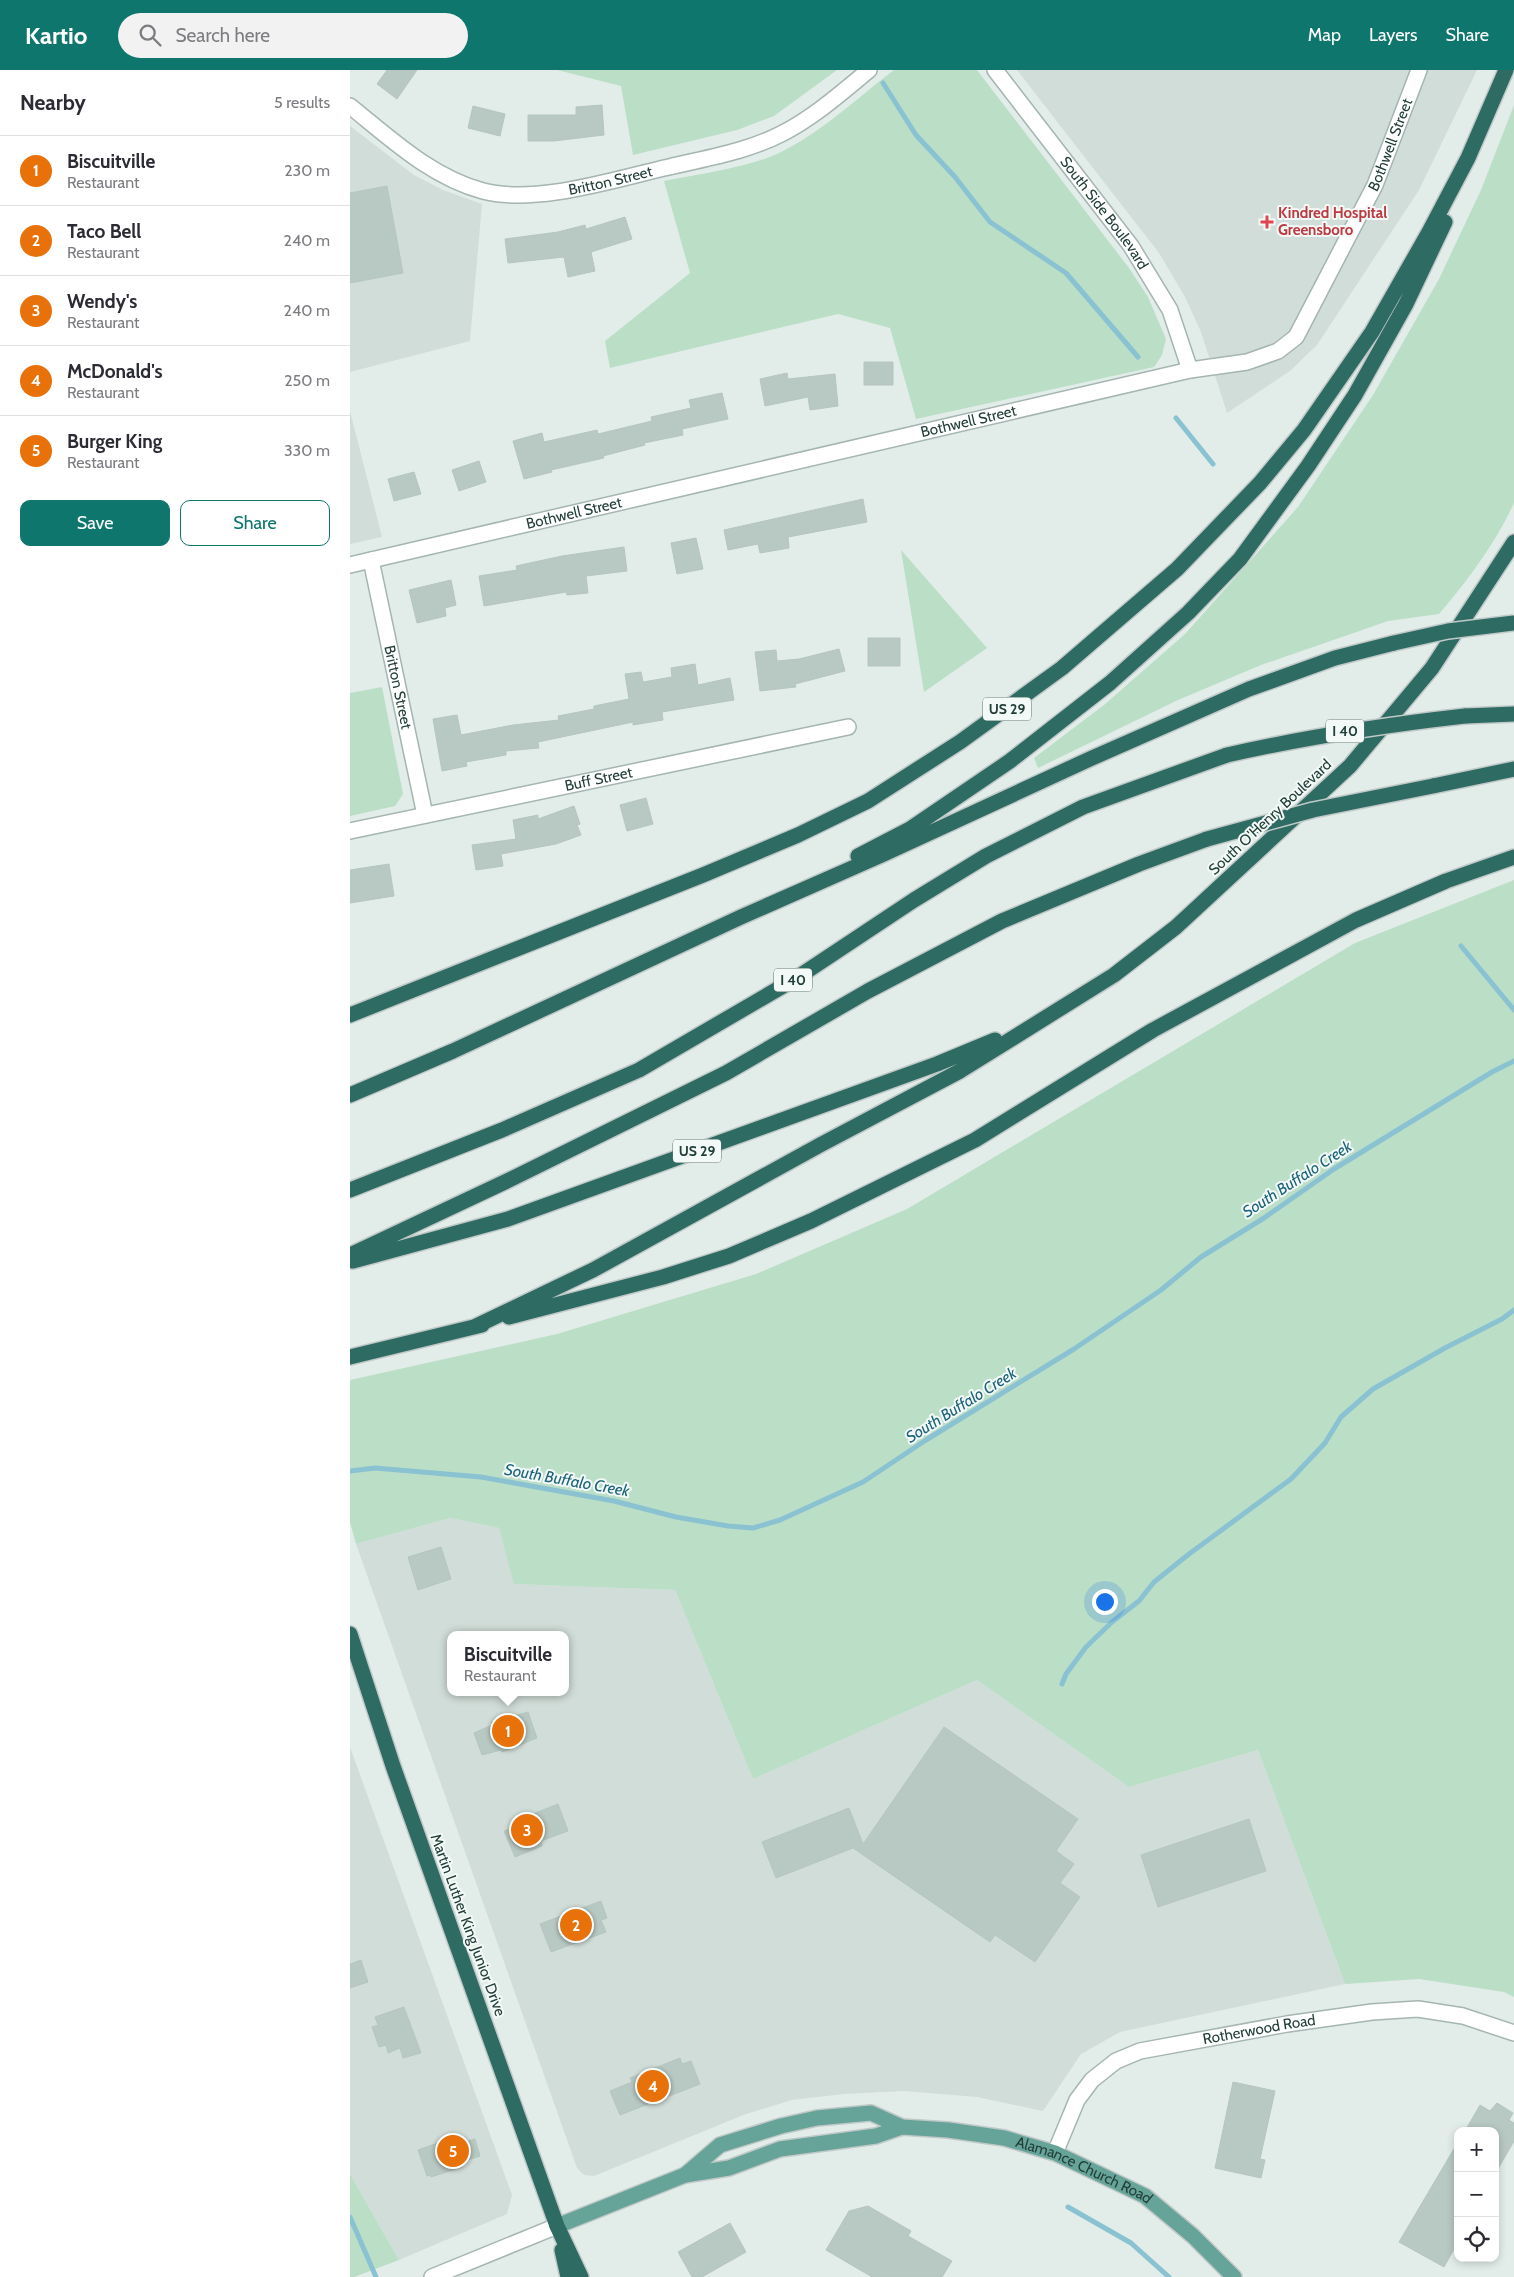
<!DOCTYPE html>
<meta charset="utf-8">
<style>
:root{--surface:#fff;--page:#f2f2f3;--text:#2b2b33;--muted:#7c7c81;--line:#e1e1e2;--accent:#0f766e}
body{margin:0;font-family:Cabin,sans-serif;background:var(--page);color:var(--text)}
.controls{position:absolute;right:15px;bottom:15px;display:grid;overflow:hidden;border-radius:10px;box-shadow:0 2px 8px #0003}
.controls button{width:45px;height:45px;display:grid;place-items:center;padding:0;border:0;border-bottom:1px solid var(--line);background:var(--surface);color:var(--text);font:25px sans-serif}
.you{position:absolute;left:754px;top:1531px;width:18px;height:18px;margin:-12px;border:4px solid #fff;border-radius:50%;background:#1a73e8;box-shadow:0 0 0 8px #1a73e833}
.badge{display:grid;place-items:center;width:32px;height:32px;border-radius:50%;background:var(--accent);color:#fff;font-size:16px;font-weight:700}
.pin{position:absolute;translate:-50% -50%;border:2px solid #fff;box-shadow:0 1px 5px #0006}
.popup{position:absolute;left:97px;top:1561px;width:122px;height:65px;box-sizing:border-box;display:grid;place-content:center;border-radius:10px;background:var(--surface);filter:drop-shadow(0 1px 4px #0005);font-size:16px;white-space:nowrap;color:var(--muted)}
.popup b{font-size:19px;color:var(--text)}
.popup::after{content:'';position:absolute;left:50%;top:100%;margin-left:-10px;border:10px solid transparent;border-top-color:var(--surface)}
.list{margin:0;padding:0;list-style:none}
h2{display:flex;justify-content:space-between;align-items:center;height:65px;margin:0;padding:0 20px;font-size:21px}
h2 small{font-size:16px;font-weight:400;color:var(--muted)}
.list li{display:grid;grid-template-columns:32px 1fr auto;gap:15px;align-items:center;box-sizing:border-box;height:70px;padding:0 20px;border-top:1px solid var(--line)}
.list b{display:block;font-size:19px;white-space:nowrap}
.list p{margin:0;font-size:16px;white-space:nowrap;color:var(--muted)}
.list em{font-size:16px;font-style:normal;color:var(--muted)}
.actions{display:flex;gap:10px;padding:15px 20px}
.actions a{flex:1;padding:11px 0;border:1px solid var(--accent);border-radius:10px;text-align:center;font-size:18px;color:var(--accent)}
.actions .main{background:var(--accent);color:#fff}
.icon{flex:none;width:28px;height:28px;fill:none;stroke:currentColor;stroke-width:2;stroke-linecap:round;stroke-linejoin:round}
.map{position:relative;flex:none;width:1164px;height:2207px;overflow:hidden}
header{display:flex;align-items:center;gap:30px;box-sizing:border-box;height:70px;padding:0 25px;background:var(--accent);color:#fff}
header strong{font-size:24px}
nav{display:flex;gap:28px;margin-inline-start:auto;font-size:18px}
.search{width:350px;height:45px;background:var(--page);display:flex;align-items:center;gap:12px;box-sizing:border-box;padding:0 18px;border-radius:28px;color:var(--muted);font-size:19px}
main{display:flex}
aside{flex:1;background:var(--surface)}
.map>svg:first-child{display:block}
.built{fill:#d1ddd8;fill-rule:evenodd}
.green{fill:#bbdec7}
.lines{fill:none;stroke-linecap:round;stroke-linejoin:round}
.stream{stroke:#8ac2d2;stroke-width:5}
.building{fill:#b8c8c2;stroke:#b5c6c0}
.minor-casing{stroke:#a5b5b1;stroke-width:18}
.major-casing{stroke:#c1c9c8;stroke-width:18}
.highway-casing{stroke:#c1c9c8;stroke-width:18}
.minor{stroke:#fff;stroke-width:15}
.major{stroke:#66a398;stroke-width:15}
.highway{stroke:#2d6b63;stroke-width:15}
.highway-bridge-casing{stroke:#c1c9c8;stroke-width:18;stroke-linecap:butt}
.highway-bridge{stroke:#2d6b63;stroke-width:15}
.health-dot{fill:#e0444e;stroke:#f3f9f6;stroke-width:2}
.labels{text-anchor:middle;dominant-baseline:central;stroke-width:4;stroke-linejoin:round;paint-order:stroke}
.shield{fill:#f3f9f6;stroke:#617672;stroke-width:1}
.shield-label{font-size:14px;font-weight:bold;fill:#223e39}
.street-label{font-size:15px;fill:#223e39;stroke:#f3f9f6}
.health-label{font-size:15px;font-weight:bold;fill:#be3a42;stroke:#f3f9f6;text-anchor:start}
.water-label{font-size:16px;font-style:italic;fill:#1b647b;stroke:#f3f9f6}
</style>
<header>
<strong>Kartio</strong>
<div class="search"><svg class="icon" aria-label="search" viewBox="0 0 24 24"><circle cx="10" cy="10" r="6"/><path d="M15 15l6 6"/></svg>Search here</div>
<nav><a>Map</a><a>Layers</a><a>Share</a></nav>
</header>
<main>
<aside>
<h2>Nearby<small>5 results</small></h2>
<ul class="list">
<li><span class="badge" style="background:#e8710a">1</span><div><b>Biscuitville</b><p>Restaurant</p></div><em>230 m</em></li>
<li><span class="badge" style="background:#e8710a">2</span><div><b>Taco Bell</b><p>Restaurant</p></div><em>240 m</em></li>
<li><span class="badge" style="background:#e8710a">3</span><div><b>Wendy's</b><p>Restaurant</p></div><em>240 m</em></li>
<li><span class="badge" style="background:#e8710a">4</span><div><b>McDonald's</b><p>Restaurant</p></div><em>250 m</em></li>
<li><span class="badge" style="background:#e8710a">5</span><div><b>Burger King</b><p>Restaurant</p></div><em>330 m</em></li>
</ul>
<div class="actions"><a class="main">Save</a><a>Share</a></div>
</aside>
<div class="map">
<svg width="1164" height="2207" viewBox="0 0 1164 2207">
<rect width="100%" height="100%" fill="#e2ede9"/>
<path class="built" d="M667,0H1127L1069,120L967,275L940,301L877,343L851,262L835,227L809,183Z
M0,56L64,105L93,120L132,134L120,271L0,302Z
M0,341L32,467L0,474Z
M100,1448L149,1458L165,1514L325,1520L403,1709L627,1610L779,1717L908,1680L995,1914L770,1962L731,1984L693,2041L627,2027L554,2021L494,2024L442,2030L396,2044L244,2106L234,2105L227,2098L6,1474ZM100,1565H216V1622H100Z
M0,1677L162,2125L157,2144L49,2190L0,2104Z"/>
<path class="green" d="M207,0H487L424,46L387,60L283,85L271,16Z
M544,0H627L779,198L798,227L816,269L812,285L804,297L566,349L540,258L488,244L260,298L255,271L340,203L314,111C349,104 397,98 429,83C471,63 507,28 544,0Z
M1164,35V433C1145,474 1118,510 1089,544L1038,551L911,595L828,630L688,698L684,688L754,635L835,564L948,437L1023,325L1089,209L1131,120Z
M551,480L637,578L574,622Z
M32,617L53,724L45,736L0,746V623Z
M1164,810V1927L1154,1922L1069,1909L995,1914L908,1680L779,1717L627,1610L403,1709L325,1520L164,1514L149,1458L100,1448L6,1474L0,1452V1310L207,1264L406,1204L557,1139L1005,873Z
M0,2104L49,2190L4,2207H0Z"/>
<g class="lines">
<path class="stream" d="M533,13L566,65L605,107L640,152L716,203L788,287
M826,348L863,394
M1111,876L1164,940
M0,1401L25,1398L131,1407L264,1431L326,1447L378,1456L403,1458L430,1450L513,1412L576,1370L724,1279L811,1220L851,1187L914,1148L984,1099L1142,1002L1164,991
M712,1614L716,1604L736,1577L762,1552L789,1531L804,1512L839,1484L941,1409L975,1373L991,1347L1023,1319L1095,1278L1152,1249L1164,1240
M718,2137L781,2173L819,2207
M0,2147L26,2207"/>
</g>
<path class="building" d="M37,0H67L47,29L27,14Z
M252,35L254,65L204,71H178V45H226V37Z
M123,36L155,44L150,66L118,58Z
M37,116L53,203L0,213V123Z
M275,147L282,169L241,182L245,201L218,207L214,187L158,193L155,169L208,162L235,155L236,159Z
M514,292H543V315H514Z
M437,303L438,309L485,304L488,336L460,340L458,327L415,336L410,309Z
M372,323L378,349L332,359L333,365L294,373L295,375L253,386L254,388L201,400L202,402L174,409L163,371L192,363L194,372L247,360L248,364L302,351L301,347L341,338L339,330Z
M129,391L136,412L109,421L102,400Z
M64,402L71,424L44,431L38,409Z
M513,429L517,452L438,467L439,478L410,483L408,474L378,480L374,460Z
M346,468L353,499L327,504L321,473Z
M274,477L277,501L236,506L238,523L217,525L216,522L134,536L129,506L167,500L166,496L212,486Z
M101,510L106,535L95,538L96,546L67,553L59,520Z
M518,568H550V596H518Z
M489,579L495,601L445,614L446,617L410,621L405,582L426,580L427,591L449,589Z
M345,594L348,615L380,608L384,630L312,642L313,650L283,655V652L188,672L189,678L156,681V685L116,692L117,696L92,701L83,649L107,645L111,665L163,655L209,650L208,646L244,639V636L279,629L275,604L291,602L293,612L322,607L321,598Z
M296,728L303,754L277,761L270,735Z
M224,736L230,754L227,755L231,765L206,774L151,784L153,796L126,800L122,775L166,769L163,750L188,745V749Z
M39,794L44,826L0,833V800Z
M91,1477L101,1509L68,1520L58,1487Z
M178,1642L187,1668L152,1682L151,1680L132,1685L124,1663L142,1655L141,1652Z
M594,1657L728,1749L706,1781L724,1794L710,1813L730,1827L685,1892L645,1865L640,1872L503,1778L426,1808L412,1772L499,1738L513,1774Z
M208,1734L218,1761L191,1771L192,1776L165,1787L154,1761L172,1754L170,1749Z
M899,1749L916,1801L808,1837L791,1785Z
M251,1831L257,1848L251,1850L256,1862L201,1882L190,1854Z
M11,1890L18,1912L0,1918V1894Z
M54,1937L71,1983L53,1988L50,1978L38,1983L36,1975L29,1977L22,1957L28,1955L25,1947Z
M330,1988L332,1994L341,1991L350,2014L270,2045L260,2021L282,2012L280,2008Z
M883,2012L925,2021L910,2089L915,2090L911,2108L865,2098Z
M1147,2033L1163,2043L1159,2050L1164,2053V2071L1145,2104V2061H1115L1130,2035L1140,2041Z
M102,2068L105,2075L125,2069L130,2086L111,2092L112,2097L81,2107L80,2105L77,2106L68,2080Z
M1108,2072V2172L1094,2197L1049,2172Z
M518,2136L561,2161L558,2166L602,2191L592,2207H522L476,2180L499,2141Z
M380,2153L396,2182L352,2207H342L328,2182Z"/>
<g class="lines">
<g class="minor-casing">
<g id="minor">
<path id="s1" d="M645,0L781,176L820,240L840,300"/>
<path id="s2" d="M0,36C41,69 81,107 133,121C187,135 265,109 319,97C356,88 396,82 431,64C463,48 491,23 519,0"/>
<path id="s3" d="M21,490L75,745"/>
<path id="s4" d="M0,495L840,300L897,292L928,281L946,267L1025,115L1069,0"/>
<path id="s5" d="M0,761L498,657"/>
<path id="s6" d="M705,2083L727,2030L742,2010L766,1991L790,1981L937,1954L1022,1942L1068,1939L1113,1946L1164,1963"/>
<path d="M82,2207L207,2156"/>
</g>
</g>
<g class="major-casing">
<g id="major">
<path id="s7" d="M335,2105L370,2075L431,2056L467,2048L521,2043L552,2057L598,2060L654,2068L705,2083L795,2126L843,2166L884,2207"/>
<path d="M207,2156L335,2105L379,2098L430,2079L526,2066L552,2057"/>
</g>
</g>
<g class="highway-casing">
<path id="highway" d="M1115,646L1164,644
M1083,716L1164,699
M508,786L560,759L660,691L760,613L838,543L890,489L958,396L1005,325L1056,234L1095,152
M0,945L353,805L448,765L518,731L610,672L712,598L827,499L910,413L954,360L1022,262L1079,162L1118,88L1156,0
M0,1025L103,981L391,847L534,784L742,688L899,619L985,588L1044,573
M0,1120L152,1060L289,1000L445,909L564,830L636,786L733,737L877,685
M0,1185L157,1111L376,1003L518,921L652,851L789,794L857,769
M3,1191L158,1149L587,994L645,970
M159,1247L313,1207L379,1186L461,1151L625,1070L803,960L1006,850L1096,811L1164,787
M124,1257L243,1200L470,1075L610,1001L764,905L826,857L1000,696L1082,598L1164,472
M0,1287L132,1255
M0,1564L43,1696L207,2156L231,2207
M212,2180L218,2207"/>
</g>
<use href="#minor" class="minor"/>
<use href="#major" class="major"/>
<use href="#highway" class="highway"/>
<g class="highway-bridge-casing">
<path id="highway-bridge" d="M1044,573L1098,561L1164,553
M877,685C956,667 1035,655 1115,646
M857,769L963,740L1083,716"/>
</g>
<use href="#highway-bridge" class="highway-bridge"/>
</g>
<path class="health-dot" d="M914.5 144.5h5v5h5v5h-5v5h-5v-5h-5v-5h5z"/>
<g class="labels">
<g class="shield">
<rect x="633" y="627.5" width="48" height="23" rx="4"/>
<rect x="976" y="649.5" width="38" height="23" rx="4"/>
<rect x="424" y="898.5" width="38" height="23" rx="4"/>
<rect x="323" y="1069.5" width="48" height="23" rx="4"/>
</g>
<g class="shield-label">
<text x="657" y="639">US 29</text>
<text x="995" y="661">I 40</text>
<text x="443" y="910">I 40</text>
<text x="347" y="1081">US 29</text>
</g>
<g class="street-label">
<text stroke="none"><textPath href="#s4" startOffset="1190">Bothwell Street</textPath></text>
<text stroke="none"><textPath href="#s2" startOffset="288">Britton Street</textPath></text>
<text stroke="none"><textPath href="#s1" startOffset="180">South Side Boulevard</textPath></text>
<text stroke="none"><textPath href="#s4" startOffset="635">Bothwell Street</textPath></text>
<text stroke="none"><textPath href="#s4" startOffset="230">Bothwell Street</textPath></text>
<text stroke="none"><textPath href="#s3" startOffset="130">Britton Street</textPath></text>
<text stroke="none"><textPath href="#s5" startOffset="254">Buff Street</textPath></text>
<text transform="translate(920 747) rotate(-43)">South O'Henry Boulevard</text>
<text transform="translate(118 1855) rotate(70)">Martin Luther King Junior Drive</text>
<text stroke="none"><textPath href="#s6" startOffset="260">Rotherwood Road</textPath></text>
<text stroke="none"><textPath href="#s7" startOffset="424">Alamance Church Road</textPath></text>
</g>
<g class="health-label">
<text x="928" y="143">Kindred Hospital<tspan x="928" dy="17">Greensboro</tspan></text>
</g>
<g class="water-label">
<text transform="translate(947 1109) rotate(-33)">South Buffalo Creek</text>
<text transform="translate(611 1335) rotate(-32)">South Buffalo Creek</text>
<text transform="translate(217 1410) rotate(10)">South Buffalo Creek</text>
</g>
</g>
</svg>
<div class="controls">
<button>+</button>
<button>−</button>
<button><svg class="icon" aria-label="locate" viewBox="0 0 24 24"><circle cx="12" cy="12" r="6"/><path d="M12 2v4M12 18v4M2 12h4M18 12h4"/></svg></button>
</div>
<div class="you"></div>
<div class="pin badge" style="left:158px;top:1661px;background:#e8710a">1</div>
<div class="popup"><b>Biscuitville</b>Restaurant</div>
<div class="pin badge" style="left:226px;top:1855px;background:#e8710a">2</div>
<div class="pin badge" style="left:177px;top:1760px;background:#e8710a">3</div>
<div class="pin badge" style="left:303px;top:2016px;background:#e8710a">4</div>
<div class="pin badge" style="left:103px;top:2081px;background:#e8710a">5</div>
</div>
</main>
